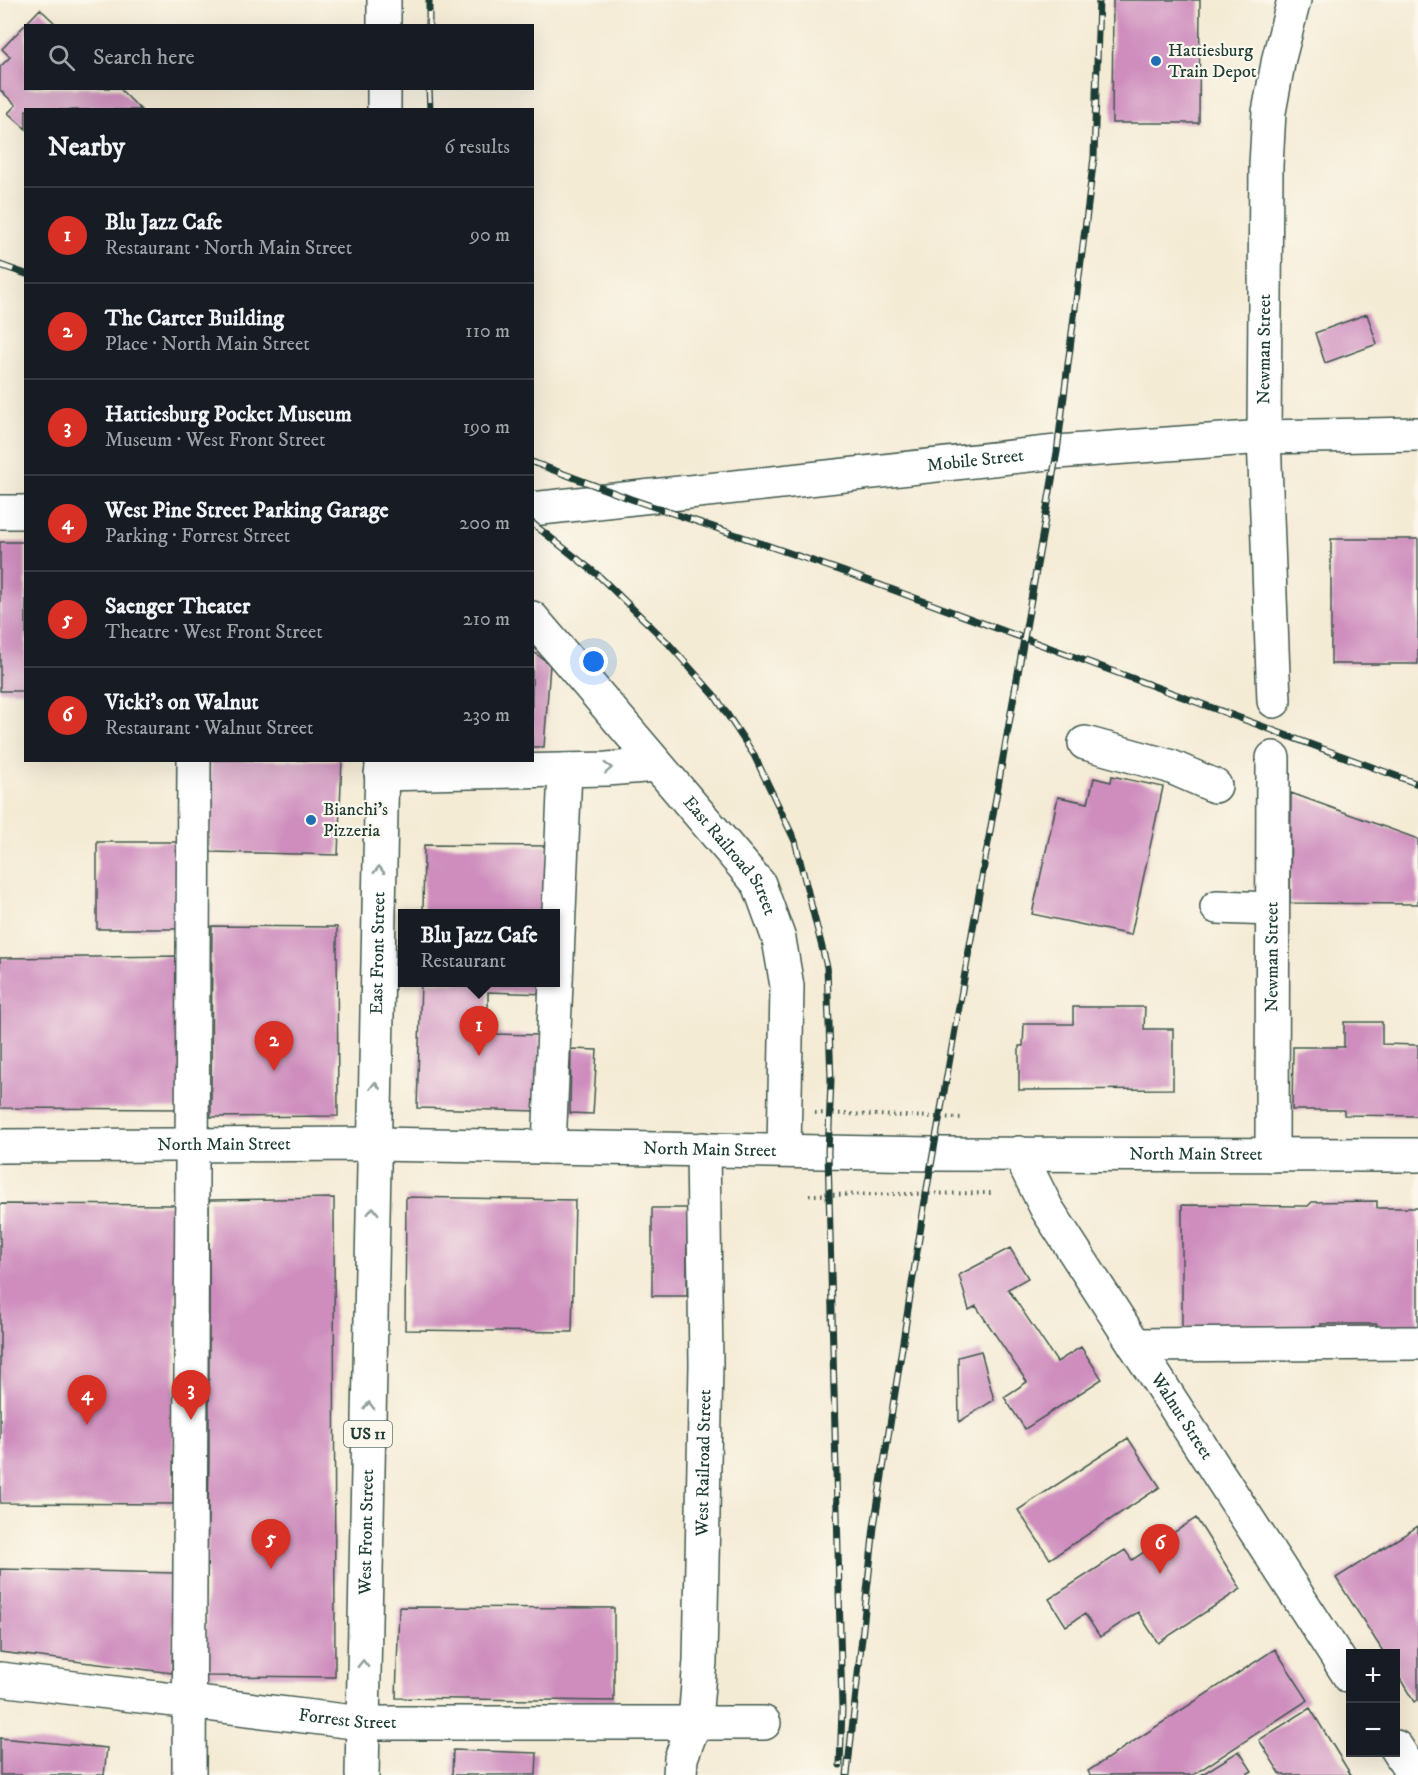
<!DOCTYPE html>
<meta charset="utf-8">
<style>
:root{--surface:#171b24;--page:#242831;--text:#f1f3f6;--muted:#9ea1a6;--line:#363941;--accent:#d93025}
body{margin:0;font-family:"IM FELL DW Pica",serif;background:var(--page);color:var(--text)}
.controls{position:absolute;right:18px;bottom:18px;display:grid;overflow:hidden;border-radius:0px;box-shadow:0 6px 24px #0002}
.controls button{width:54px;height:54px;display:grid;place-items:center;padding:0;border:0;border-bottom:2px solid var(--line);background:var(--surface);color:var(--text);font:30px sans-serif}
.you{position:absolute;left:594px;top:662px;width:21px;height:21px;margin:-15px;border:4px solid #fff;border-radius:50%;background:#1a73e8;box-shadow:0 0 0 9px #1a73e833}
.badge{display:grid;place-items:center;width:39px;height:39px;border-radius:50%;background:var(--accent);color:#fff;font-size:20px;font-weight:700}
.pin{position:absolute;translate:-50% -50px;filter:drop-shadow(0 2px 3px #0008)}
.pin::after{content:'';position:absolute;top:32px;width:21px;height:18px;background:inherit;clip-path:polygon(0 0,100% 0,50% 100%)}
.popup{position:absolute;left:398px;top:909px;width:162px;height:78px;box-sizing:border-box;display:grid;place-content:center;border-radius:0px;background:var(--surface);filter:drop-shadow(0 2px 4px #0005);font-size:20px;white-space:nowrap;color:var(--muted)}
.popup b{font-size:22px;color:var(--text)}
.popup::after{content:'';position:absolute;left:50%;top:100%;margin-left:-12px;border:12px solid transparent;border-top-color:var(--surface)}
.list{margin:0;padding:0;list-style:none}
h2{display:flex;justify-content:space-between;align-items:center;height:78px;margin:0;padding:0 24px;font-size:26px}
h2 small{font-size:20px;font-weight:400;color:var(--muted)}
.list li{display:grid;grid-template-columns:39px 1fr auto;gap:18px;align-items:center;box-sizing:border-box;height:96px;padding:0 24px;border-top:2px solid var(--line)}
.list b{display:block;font-size:22px;white-space:nowrap}
.list p{margin:0;font-size:20px;white-space:nowrap;color:var(--muted)}
.list em{font-size:20px;font-style:normal;color:var(--muted)}
.icon{flex:none;width:33px;height:33px;fill:none;stroke:currentColor;stroke-width:2;stroke-linecap:round;stroke-linejoin:round}
.map{position:relative;flex:none;width:1418px;height:1775px;overflow:hidden}
.search{position:absolute;background:var(--surface);box-shadow:0 6px 24px #0002;left:24px;top:24px;width:510px;height:66px;display:flex;align-items:center;gap:15px;box-sizing:border-box;padding:0 21px;border-radius:0px;color:var(--muted);font-size:22px}
.panel{position:absolute;background:var(--surface);box-shadow:0 6px 24px #0002;left:24px;top:108px;width:510px;height:654px;border-radius:0px}
.map>svg:first-child{display:block}
.building{fill:#ce8dbd}
.lines{fill:none;stroke-linecap:round;stroke-linejoin:round}
.minor-casing{stroke:#3f574c;stroke-width:36}
.major-casing{stroke:#3f574c;stroke-width:36}
.path{stroke:#3f574c;stroke-width:4;stroke-dasharray:1.5 4.5;stroke-linecap:butt}
.minor{stroke:#fff;stroke-width:33}
.major{stroke:#fff;stroke-width:33}
.rail-casing{stroke:#1f3d34;stroke-width:7}
.rail{stroke:#fbf7ec;stroke-width:4.5;stroke-dasharray:14;stroke-linecap:butt}
.oneway{stroke:#8f9e9a}
.poi-dot{fill:#1f6fb2;stroke:#fbf7ec;stroke-width:2}
.labels{text-anchor:middle;dominant-baseline:central;stroke-width:4.5;stroke-linejoin:round;paint-order:stroke}
.shield{fill:#fbf7ec;stroke:#61756b;stroke-width:1.5}
.shield-label{font-size:16px;font-weight:bold;fill:#1f3d34}
.poi-label{font-size:18px;fill:#1f3d34;stroke:#fbf7ec;text-anchor:start}
.street-label{font-size:18px;fill:#1f3d34;stroke:#fbf7ec}
</style>
<div class="map">
<svg width="1418" height="1775" viewBox="0 0 1418 1775">
<rect width="100%" height="100%" fill="#fbf7ec"/>
<filter id="ink" filterUnits="userSpaceOnUse"><feTurbulence type="fractalNoise" baseFrequency=".0167" numOctaves="2"/><feDisplacementMap in="SourceGraphic" scale="12" xChannelSelector="R" yChannelSelector="G"/><feConvolveMatrix kernelMatrix="1 2 1 2 8 2 1 2 1" color-interpolation-filters="sRGB"/></filter>
<filter id="wash" filterUnits="userSpaceOnUse"><feTurbulence type="fractalNoise" baseFrequency=".008" numOctaves="4" result="noise"/><feDisplacementMap in="SourceGraphic" scale="24" xChannelSelector="R" yChannelSelector="G"/><feGaussianBlur stdDeviation="1.35" result="paint"/><feColorMatrix in="noise" values="0 0 0 0 0 0 0 0 0 0 0 0 0 0 0 0 0 1.4 0 .05"/><feComposite in="paint" operator="in"/></filter>
<g filter="url(#wash)">
<rect width="100%" height="100%" fill="#f4ebd5"/>
<g id="blocks">
<path class="building" d="M1113,0H1200L1199,123H1112Z
M40,9L58,26H26V88H119L141,110H26V129L8,113L16,105L0,90V67L10,57L2,49Z
M1367,314L1377,344L1325,363L1315,333Z
M1331,539H1418V664H1331Z
M0,542H26V691H0Z
M532,651L550,664L544,747H532Z
M211,760H342L338,855L210,852Z
M1112,776L1163,787L1131,935L1032,914L1058,797L1088,803L1094,778L1111,782Z
M1291,793L1418,839V904L1290,903Z
M97,842H183V929H97Z
M424,845L548,846L547,914H423Z
M212,926L337,927L338,1116L211,1117Z
M180,956L181,1109L0,1108V958Z
M421,982H547V994L488,992V1034L540,1035L537,1111L417,1108Z
M1073,1007H1145L1144,1029H1173V1089L1019,1090V1046H1023L1024,1024H1073Z
M1344,1022H1382V1044L1418,1045V1116L1344,1115V1110H1292L1293,1047H1344Z
M571,1049L597,1050L593,1114L570,1113Z
M406,1197L575,1200L572,1332L405,1330Z
M334,1198L335,1677L205,1676L209,1462V1200Z
M1377,1201V1208H1418V1328H1377V1324H1321V1332L1182,1329V1205L1308,1206L1312,1202Z
M0,1204L177,1205L173,1504L0,1503Z
M652,1208H687V1296H652Z
M1010,1248L1028,1278L1008,1289L1057,1362L1081,1347L1102,1379L1025,1429L1004,1397L1027,1382L976,1306L969,1310L959,1275Z
M981,1351L994,1400L959,1422L958,1357Z
M1128,1438L1160,1487L1050,1559L1018,1510Z
M1196,1518L1241,1589L1158,1643L1138,1612L1100,1637L1085,1614L1066,1626L1049,1599L1125,1550L1132,1560Z
M1418,1526V1699L1414,1702L1396,1672V1654L1384,1653L1336,1578Z
M0,1569L175,1573L172,1673L0,1652Z
M399,1607L614,1608V1701L396,1698Z
M1275,1649L1308,1700L1193,1775H1090L1088,1771Z
M1310,1708L1351,1775H1281L1259,1740Z
M0,1738L107,1748L104,1775H0Z
M453,1750L537,1753L536,1775H452Z
M1239,1751L1252,1771L1245,1775H1201Z"/>
</g>
</g>
<g filter="url(#ink)">
<use href="#blocks" fill-opacity="0" stroke="#3f574c" stroke-width="1.5"/>
<g class="lines">
<g class="minor-casing">
<g id="minor">
<path d="M384,26V0"/>
<path d="M384,110V88"/>
<path id="s1" d="M532,509L1057,452L1264,437L1418,434"/>
<path id="s2" d="M532,618L759,884L779,939L787,986L784,1150"/>
<path id="s3" d="M1274,701L1264,437L1266,165L1269,112L1279,58L1294,0"/>
<path d="M1085,743L1169,766L1215,786"/>
<path d="M381,774L607,769L657,765"/>
<path d="M1217,907L1272,909"/>
<path d="M549,1147L565,770"/>
<path id="s4" d="M1019,1153L1047,1209L1350,1677"/>
<path id="s5" d="M1272,1155L1273,758"/>
<path d="M1135,1345L1418,1343"/>
<path id="s6" d="M0,1679L362,1723H764"/>
<path d="M1396,1747L1414,1775"/>
<path d="M189,1775L194,760"/>
<path id="s7" d="M680,1775L681,1758L695,1721L700,1661L706,1364L703,1149"/>
</g>
</g>
<g class="major-casing">
<g id="major">
<path d="M0,512H26"/>
<path id="s8" d="M0,1146L374,1144L932,1154L1418,1155"/>
<path id="s9" d="M362,1775L382,760"/>
</g>
</g>
<path class="path" d="M815,1113L964,1118
M809,1195L994,1193"/>
<use href="#minor" class="minor"/>
<use href="#major" class="major"/>
<g class="rail-casing">
<path id="rail" d="M429,26V0
M429,88L430,110
M0,265L26,274
M532,462L631,499L842,571L1418,784
M532,523L599,576L667,642L715,696L754,755L795,841L827,967L831,1081L828,1152L842,1709L840,1765
M847,1775L874,1527L926,1194L1057,452L1094,157L1099,0"/>
</g>
<use href="#rail" class="rail"/>
</g>
<defs><path id="oneway-chevron" d="M-2-3.5L2.5 0L-2 3.5" fill="none" stroke-width="1.6" stroke-linecap="round" stroke-linejoin="round" transform="scale(1.5)"/></defs>
<g class="oneway">
<use href="#oneway-chevron" transform="translate(608 768) rotate(-3)"/>
<use href="#oneway-chevron" transform="translate(379 870) rotate(-89)"/>
<use href="#oneway-chevron" transform="translate(375 1086) rotate(-89)"/>
<use href="#oneway-chevron" transform="translate(373 1211) rotate(-89)"/>
<use href="#oneway-chevron" transform="translate(369 1406) rotate(-89)"/>
<use href="#oneway-chevron" transform="translate(363 1664) rotate(-89)"/>
</g>
</g>
<g class="poi-dot">
<circle cx="1156" cy="61" r="6"/>
<circle cx="311" cy="820" r="6"/>
</g>
<g class="labels">
<rect class="shield" x="344" y="1421" width="48" height="26" rx="4.5"/>
<g class="shield-label">
<text x="368" y="1434">US 11</text>
</g>
<g class="poi-label">
<text x="1168" y="51">Hattiesburg<tspan x="1168" dy="21">Train Depot</tspan></text>
<text x="323" y="810">Bianchi's<tspan x="323" dy="21">Pizzeria</tspan></text>
</g>
<g class="street-label">
<text stroke="none"><textPath href="#s3" startOffset="352">Newman Street</textPath></text>
<text stroke="none"><textPath href="#s1" startOffset="446">Mobile Street</textPath></text>
<text stroke="none"><textPath href="#s2" startOffset="310">East Railroad Street</textPath></text>
<text stroke="none"><textPath href="#s9" startOffset="822">East Front Street</textPath></text>
<text stroke="none"><textPath href="#s5" startOffset="198">Newman Street</textPath></text>
<text stroke="none"><textPath href="#s8" startOffset="224">North Main Street</textPath></text>
<text stroke="none"><textPath href="#s8" startOffset="710">North Main Street</textPath></text>
<text stroke="none"><textPath href="#s8" startOffset="1196">North Main Street</textPath></text>
<text stroke="none"><textPath href="#s4" startOffset="310">Walnut Street</textPath></text>
<text stroke="none"><textPath href="#s7" startOffset="315">West Railroad Street</textPath></text>
<text stroke="none"><textPath href="#s9" startOffset="243">West Front Street</textPath></text>
<text stroke="none"><textPath href="#s6" startOffset="350">Forrest Street</textPath></text>
</g>
</g>
</svg>
<div class="controls">
<button>+</button>
<button>−</button>
</div>
<div class="you"></div>
<div class="pin badge" style="left:479px;top:1056px">1</div>
<div class="popup"><b>Blu Jazz Cafe</b>Restaurant</div>
<div class="pin badge" style="left:274px;top:1071px">2</div>
<div class="pin badge" style="left:191px;top:1420px">3</div>
<div class="pin badge" style="left:87px;top:1425px">4</div>
<div class="pin badge" style="left:271px;top:1569px">5</div>
<div class="pin badge" style="left:1160px;top:1574px">6</div>
<div class="search"><svg class="icon" aria-label="search" viewBox="0 0 24 24"><circle cx="10" cy="10" r="6"/><path d="M15 15l6 6"/></svg>Search here</div>
<section class="panel">
<h2>Nearby<small>6 results</small></h2>
<ul class="list">
<li><span class="badge">1</span><div><b>Blu Jazz Cafe</b><p>Restaurant · North Main Street</p></div><em>90 m</em></li>
<li><span class="badge">2</span><div><b>The Carter Building</b><p>Place · North Main Street</p></div><em>110 m</em></li>
<li><span class="badge">3</span><div><b>Hattiesburg Pocket Museum</b><p>Museum · West Front Street</p></div><em>190 m</em></li>
<li><span class="badge">4</span><div><b>West Pine Street Parking Garage</b><p>Parking · Forrest Street</p></div><em>200 m</em></li>
<li><span class="badge">5</span><div><b>Saenger Theater</b><p>Theatre · West Front Street</p></div><em>210 m</em></li>
<li><span class="badge">6</span><div><b>Vicki's on Walnut</b><p>Restaurant · Walnut Street</p></div><em>230 m</em></li>
</ul>
</section>
</div>
